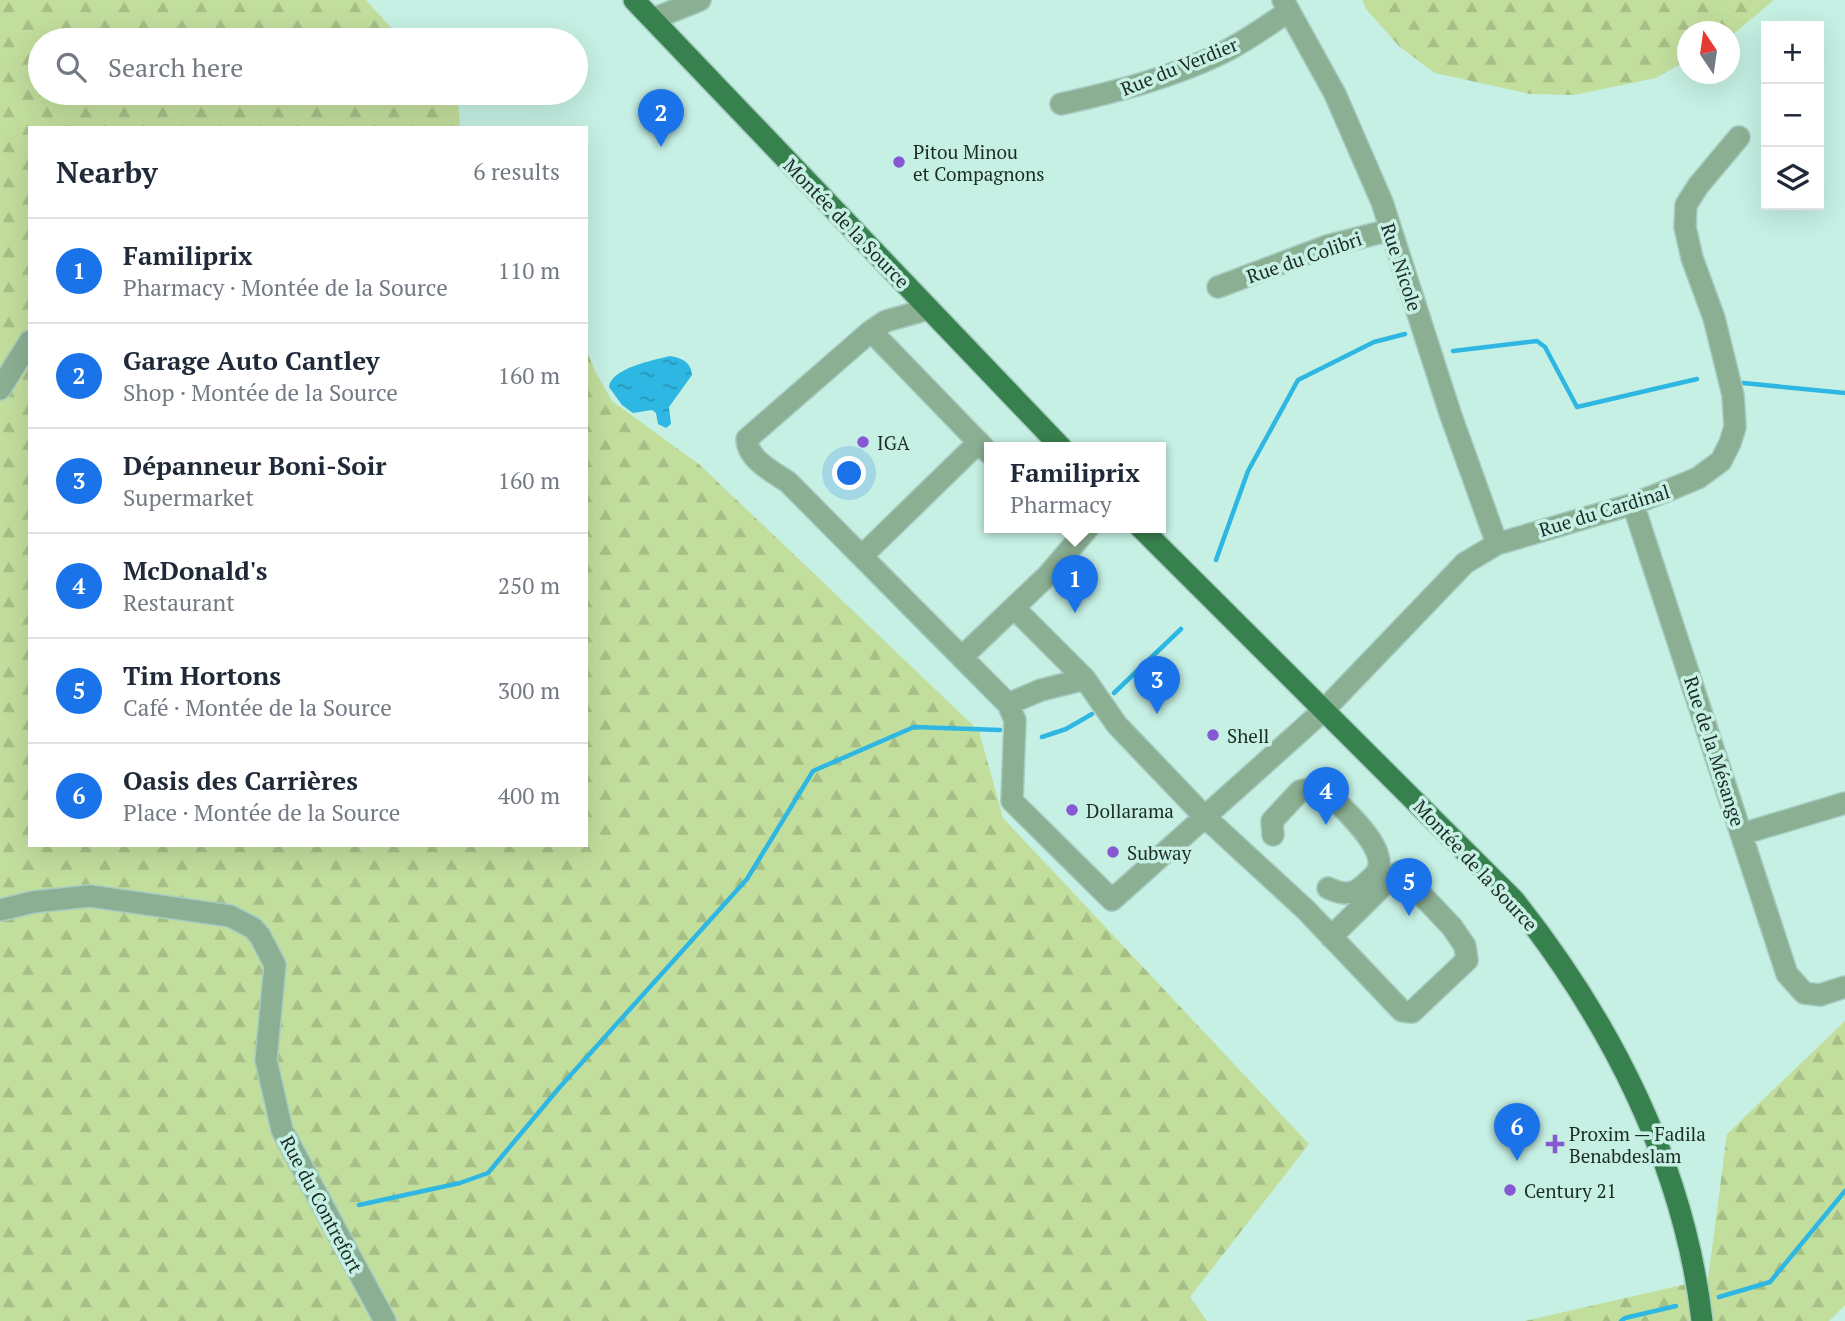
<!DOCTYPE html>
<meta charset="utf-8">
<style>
:root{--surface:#fff;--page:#f6f6f7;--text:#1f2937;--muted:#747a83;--line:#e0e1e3;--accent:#1a73e8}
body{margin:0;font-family:"PT Serif",serif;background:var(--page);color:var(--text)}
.controls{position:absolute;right:21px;top:21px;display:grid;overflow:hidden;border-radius:0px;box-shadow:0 7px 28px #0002}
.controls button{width:63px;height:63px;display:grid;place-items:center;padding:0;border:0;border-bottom:2px solid var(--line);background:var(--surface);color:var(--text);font:35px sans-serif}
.compass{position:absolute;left:1677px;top:21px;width:63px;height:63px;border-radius:50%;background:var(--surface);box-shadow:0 7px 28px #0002;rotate:347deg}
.you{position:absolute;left:850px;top:474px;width:24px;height:24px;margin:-18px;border:5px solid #fff;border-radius:50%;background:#1a73e8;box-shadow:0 0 0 10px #1a73e833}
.badge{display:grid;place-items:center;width:46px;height:46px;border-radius:50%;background:var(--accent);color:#fff;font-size:23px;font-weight:700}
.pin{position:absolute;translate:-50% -58px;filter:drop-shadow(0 2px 4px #0008)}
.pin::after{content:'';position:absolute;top:37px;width:24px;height:21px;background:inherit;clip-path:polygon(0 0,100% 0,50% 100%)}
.popup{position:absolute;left:984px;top:442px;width:182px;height:91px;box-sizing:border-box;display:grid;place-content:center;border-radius:0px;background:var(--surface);filter:drop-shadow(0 2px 5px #0005);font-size:23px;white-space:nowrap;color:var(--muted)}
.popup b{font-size:26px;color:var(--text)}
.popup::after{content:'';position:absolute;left:50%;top:100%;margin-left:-14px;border:14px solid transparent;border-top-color:var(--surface)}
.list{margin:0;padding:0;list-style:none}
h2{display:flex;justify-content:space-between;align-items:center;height:91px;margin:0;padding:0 28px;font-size:30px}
h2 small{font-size:23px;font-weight:400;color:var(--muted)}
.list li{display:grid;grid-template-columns:46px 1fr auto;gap:21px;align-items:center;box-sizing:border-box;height:105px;padding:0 28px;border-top:2px solid var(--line)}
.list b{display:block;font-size:26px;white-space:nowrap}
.list p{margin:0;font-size:23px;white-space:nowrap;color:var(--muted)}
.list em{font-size:23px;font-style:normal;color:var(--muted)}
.icon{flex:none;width:38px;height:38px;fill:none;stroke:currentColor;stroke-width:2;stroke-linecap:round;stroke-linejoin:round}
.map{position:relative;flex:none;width:1845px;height:1321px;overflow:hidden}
.search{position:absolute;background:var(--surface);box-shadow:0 7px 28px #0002;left:28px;top:28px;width:560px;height:77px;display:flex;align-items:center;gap:18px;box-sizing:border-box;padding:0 24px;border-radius:38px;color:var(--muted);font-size:26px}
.panel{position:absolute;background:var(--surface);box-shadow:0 7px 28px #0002;left:28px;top:126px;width:560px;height:721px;border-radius:0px}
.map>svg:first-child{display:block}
.forest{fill:url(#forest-firs)}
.water{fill:url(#water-ripples)}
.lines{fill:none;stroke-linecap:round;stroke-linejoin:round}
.stream{stroke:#2db7e2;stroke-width:4.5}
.minor-casing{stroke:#a7cdc2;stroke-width:24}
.major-casing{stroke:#a7cdc2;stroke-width:24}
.minor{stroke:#8baf93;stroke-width:21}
.major{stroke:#37814e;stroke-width:21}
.poi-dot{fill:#8659d2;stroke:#c6f0e4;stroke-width:2.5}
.labels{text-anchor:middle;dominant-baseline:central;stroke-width:7;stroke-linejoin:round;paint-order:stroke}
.street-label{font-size:19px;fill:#1b2b26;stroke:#c6f0e4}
.poi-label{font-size:19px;fill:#1b2b26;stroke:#c6f0e4;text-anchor:start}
</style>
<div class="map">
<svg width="1845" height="1321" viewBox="0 0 1845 1321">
<defs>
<pattern id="forest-firs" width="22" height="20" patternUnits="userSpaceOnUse" patternTransform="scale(1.75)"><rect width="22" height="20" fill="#c2de9d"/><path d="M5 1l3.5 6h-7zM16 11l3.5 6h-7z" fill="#a6bf87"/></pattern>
<pattern id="water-ripples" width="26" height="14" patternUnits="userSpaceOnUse" patternTransform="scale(1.75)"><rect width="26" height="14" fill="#2db7e2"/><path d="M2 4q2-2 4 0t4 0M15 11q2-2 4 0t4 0" fill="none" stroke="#2695b7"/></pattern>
</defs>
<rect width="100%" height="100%" fill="#c6f0e4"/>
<path class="forest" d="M0,0H366L402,40H40V93H450L458,101L460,128H30V845H586V349L595,371L612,401L700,465L979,731L1003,818L1309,1144L1190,1297L1207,1321H0Z
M1362,0H1774L1730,37V32H1688L1687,60L1656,78L1574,95L1530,94L1435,73L1399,46L1366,9Z
M1845,1021V1305L1829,1321H1525L1708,1279L1727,1134Z"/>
<path class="water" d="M670,356C682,358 691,362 692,375L669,407L671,424L666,428L658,424L656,413L652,410L633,413L622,405L609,387C611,368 654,360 670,356Z"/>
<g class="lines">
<path class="stream" d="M1453,351L1537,341L1545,347L1577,407L1697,379
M1743,383L1845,393
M1216,560L1248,471L1298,380L1374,342L1405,334
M1114,693L1181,629
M1042,737L1066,729L1092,714
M359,1205L460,1183L488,1173L559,1088L747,879L813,771L914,727L1000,730
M1719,1297L1770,1282L1845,1191
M1621,1321L1625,1318L1676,1306"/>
<g class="minor-casing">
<path id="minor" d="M1283,0L1335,94L1382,202L1450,413L1497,544
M653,19L700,0
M1061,104C1115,92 1170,78 1220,54C1245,42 1267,26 1289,11
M1218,287L1327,246L1390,230
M929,309L886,321L871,331L747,439C747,459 773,472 788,482L1008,704L1015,720L1012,801L1112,900L1324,710L1465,563L1497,544L1633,504L1674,488L1698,478L1721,461L1730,443L1735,427L1733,395L1714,318L1692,258L1685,227L1686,205L1698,186L1739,137
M871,331L989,453
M0,389L30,341
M1633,504L1787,974L1804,993L1820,995L1845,987
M862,556L979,442
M1014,608L1085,679L1117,725L1205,817L1306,910L1402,1011L1412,1012L1467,960L1465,946L1452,927L1400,872L1394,875L1331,937
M962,657L1048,575L1089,527
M1008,704L1041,690L1085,679
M1742,834L1845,803
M1273,835L1272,821L1300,791L1317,787L1326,791C1341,807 1387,846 1378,870C1375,876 1368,881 1363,886C1351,896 1341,894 1328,888
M0,910L33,902L90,896L230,916L253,928L260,936L275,965L266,1060L282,1130L385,1321"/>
</g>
<g class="major-casing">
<path id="major" d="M634,0L1061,447
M1140,527L1514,900C1611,1022 1684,1165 1702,1321"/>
</g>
<use href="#minor" class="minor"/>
<use href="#major" class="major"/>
</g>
<g class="poi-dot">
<circle cx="899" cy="162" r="7"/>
<circle cx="863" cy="442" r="7"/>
<circle cx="1213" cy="735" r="7"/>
<circle cx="1072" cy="810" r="7"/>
<circle cx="1113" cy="852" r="7"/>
<path d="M1551.5 1133.5h7v7h7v7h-7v7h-7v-7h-7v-7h7z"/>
<circle cx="1510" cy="1190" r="7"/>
</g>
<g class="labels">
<g class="street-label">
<text transform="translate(1179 66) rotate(-22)">Rue du Verdier</text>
<text transform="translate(847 223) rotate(46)">Montée de la Source</text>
<text transform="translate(1304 257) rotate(-19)">Rue du Colibri</text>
<text transform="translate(1402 267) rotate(72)">Rue Nicole</text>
<text transform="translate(1604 510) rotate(-17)">Rue du Cardinal</text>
<text transform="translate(1715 751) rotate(72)">Rue de la Mésange</text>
<text transform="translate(1476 865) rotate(47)">Montée de la Source</text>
<text transform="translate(322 1204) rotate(62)">Rue du Contrefort</text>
</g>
<g class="poi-label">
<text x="913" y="151">Pitou Minou<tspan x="913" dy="22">et Compagnons</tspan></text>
<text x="877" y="442">IGA</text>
<text x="1227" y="735">Shell</text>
<text x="1086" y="810">Dollarama</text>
<text x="1127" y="852">Subway</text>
<text x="1569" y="1133">Proxim — Fadila<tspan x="1569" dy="22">Benabdeslam</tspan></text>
<text x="1524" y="1190">Century 21</text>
</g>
</g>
</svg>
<div class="controls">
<button>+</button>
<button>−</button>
<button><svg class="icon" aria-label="layers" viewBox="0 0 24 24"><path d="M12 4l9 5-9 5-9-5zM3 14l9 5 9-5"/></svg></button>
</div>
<svg class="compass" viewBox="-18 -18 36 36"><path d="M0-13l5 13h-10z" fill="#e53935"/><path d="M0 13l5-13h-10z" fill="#747a83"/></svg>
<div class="you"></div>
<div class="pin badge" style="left:1075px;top:613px">1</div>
<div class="popup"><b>Familiprix</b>Pharmacy</div>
<div class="pin badge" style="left:661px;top:147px">2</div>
<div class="pin badge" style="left:1157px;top:714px">3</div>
<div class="pin badge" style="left:1326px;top:825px">4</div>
<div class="pin badge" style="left:1409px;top:916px">5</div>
<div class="pin badge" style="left:1517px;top:1161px">6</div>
<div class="search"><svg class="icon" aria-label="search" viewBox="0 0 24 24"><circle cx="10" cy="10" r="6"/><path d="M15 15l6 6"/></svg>Search here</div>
<section class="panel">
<h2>Nearby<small>6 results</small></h2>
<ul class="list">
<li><span class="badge">1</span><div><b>Familiprix</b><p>Pharmacy · Montée de la Source</p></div><em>110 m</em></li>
<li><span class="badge">2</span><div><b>Garage Auto Cantley</b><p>Shop · Montée de la Source</p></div><em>160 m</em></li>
<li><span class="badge">3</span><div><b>Dépanneur Boni-Soir</b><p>Supermarket</p></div><em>160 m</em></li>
<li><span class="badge">4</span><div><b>McDonald's</b><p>Restaurant</p></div><em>250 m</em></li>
<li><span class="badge">5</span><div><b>Tim Hortons</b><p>Café · Montée de la Source</p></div><em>300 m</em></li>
<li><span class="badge">6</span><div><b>Oasis des Carrières</b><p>Place · Montée de la Source</p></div><em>400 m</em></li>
</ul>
</section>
</div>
